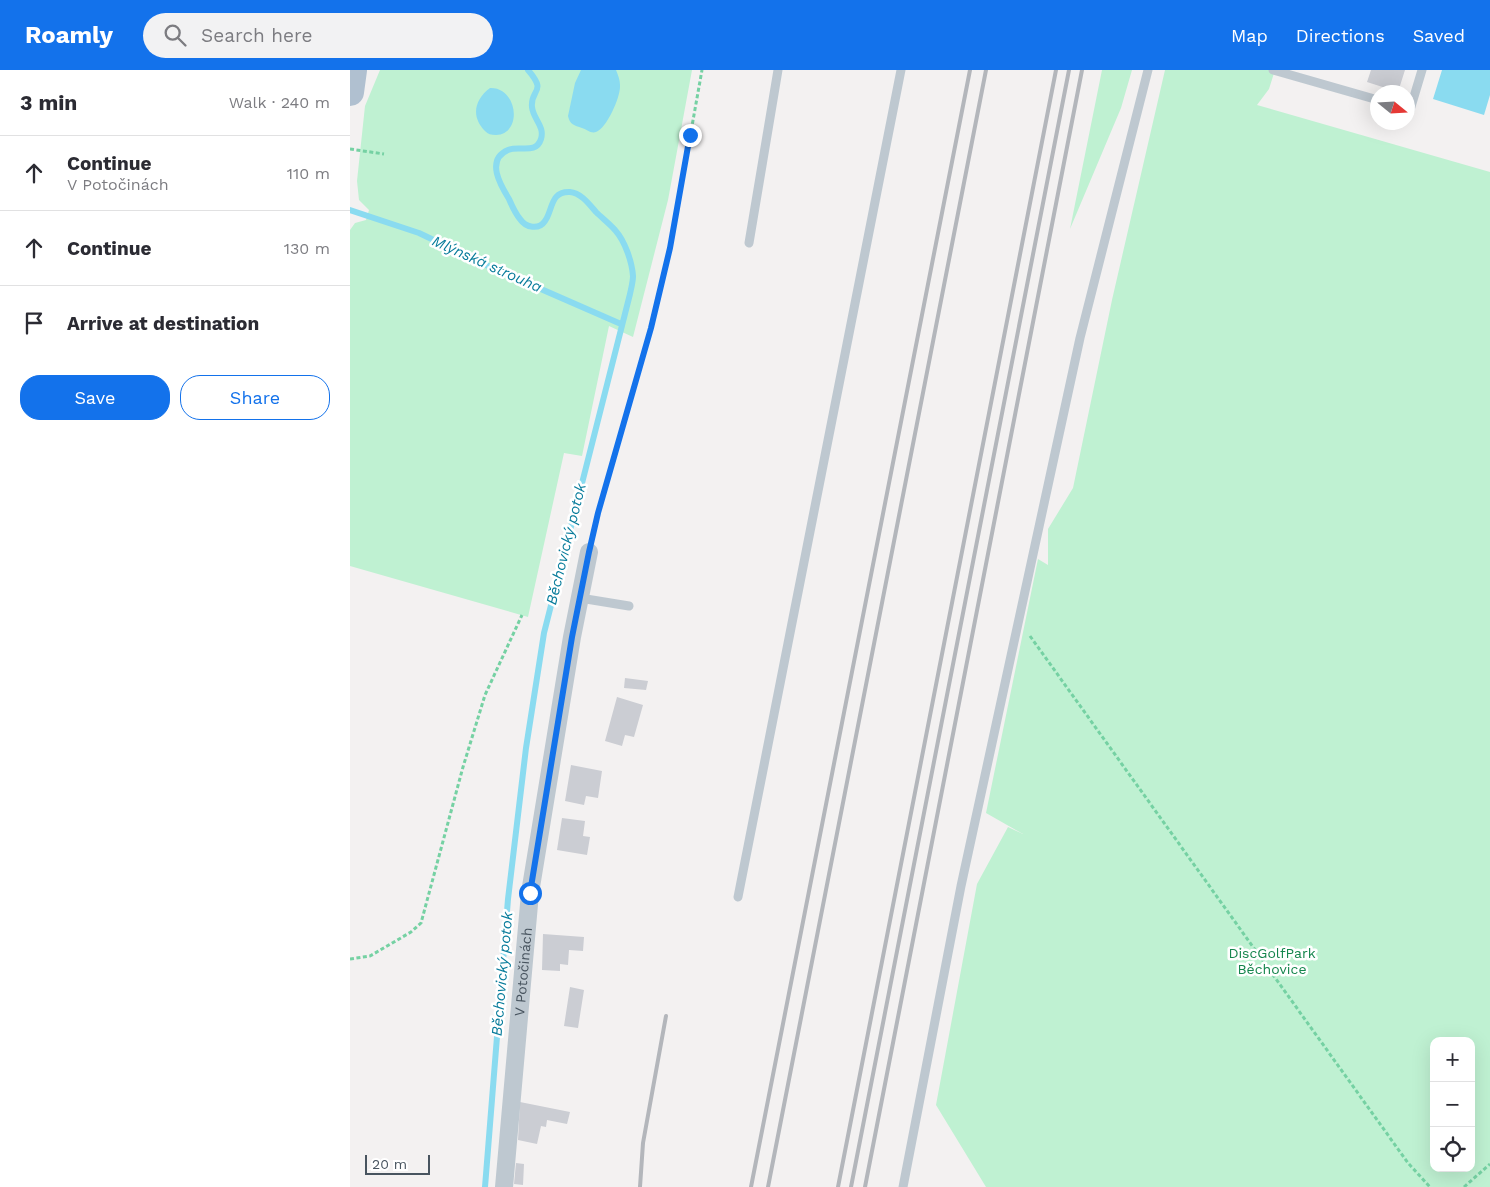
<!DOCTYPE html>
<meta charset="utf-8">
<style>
:root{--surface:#fff;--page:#f2f2f3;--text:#2b2b33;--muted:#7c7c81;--line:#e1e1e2;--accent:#1372eb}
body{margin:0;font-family:"Work Sans",sans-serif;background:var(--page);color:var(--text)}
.controls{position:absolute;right:15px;bottom:15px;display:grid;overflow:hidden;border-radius:10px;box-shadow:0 5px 20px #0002}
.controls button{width:45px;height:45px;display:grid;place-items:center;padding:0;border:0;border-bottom:1px solid var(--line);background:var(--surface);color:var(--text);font:25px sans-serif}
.compass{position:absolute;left:1020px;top:15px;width:45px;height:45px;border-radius:50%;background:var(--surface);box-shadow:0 5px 20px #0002;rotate:108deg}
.scale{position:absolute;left:15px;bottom:12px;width:65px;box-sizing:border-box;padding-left:5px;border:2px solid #48545f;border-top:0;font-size:14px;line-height:18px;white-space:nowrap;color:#48545f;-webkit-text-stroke:4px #fff;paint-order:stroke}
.stop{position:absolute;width:15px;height:15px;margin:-11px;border:4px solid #1372eb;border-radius:50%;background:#fff}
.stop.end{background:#1372eb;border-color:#fff;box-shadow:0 1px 5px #0008}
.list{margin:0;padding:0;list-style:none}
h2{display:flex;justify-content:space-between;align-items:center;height:65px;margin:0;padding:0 20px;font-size:21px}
h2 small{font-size:16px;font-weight:400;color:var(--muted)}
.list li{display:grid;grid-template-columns:32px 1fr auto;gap:15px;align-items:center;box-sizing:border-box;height:75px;padding:0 20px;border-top:1px solid var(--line)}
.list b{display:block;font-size:19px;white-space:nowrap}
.list p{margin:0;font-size:16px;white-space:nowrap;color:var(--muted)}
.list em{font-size:16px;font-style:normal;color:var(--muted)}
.actions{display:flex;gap:10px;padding:15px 20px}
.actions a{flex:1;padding:11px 0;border:1px solid var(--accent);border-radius:20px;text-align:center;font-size:18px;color:var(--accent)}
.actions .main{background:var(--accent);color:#fff}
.icon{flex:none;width:28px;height:28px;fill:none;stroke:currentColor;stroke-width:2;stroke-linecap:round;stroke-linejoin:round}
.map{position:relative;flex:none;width:1140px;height:1117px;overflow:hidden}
header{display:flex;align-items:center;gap:30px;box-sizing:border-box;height:70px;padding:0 25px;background:var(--accent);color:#fff}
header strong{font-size:24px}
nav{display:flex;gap:28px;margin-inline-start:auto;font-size:18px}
.search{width:350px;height:45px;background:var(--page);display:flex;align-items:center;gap:12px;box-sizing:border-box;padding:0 18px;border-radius:28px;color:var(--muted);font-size:19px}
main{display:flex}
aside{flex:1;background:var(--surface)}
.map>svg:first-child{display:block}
.green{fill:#bff1d2;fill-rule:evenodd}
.water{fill:#8adbf0}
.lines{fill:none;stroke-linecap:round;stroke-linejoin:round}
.stream{stroke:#8adbf0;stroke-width:6}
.building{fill:#cbcdd3}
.path{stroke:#75d1a3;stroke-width:3;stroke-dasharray:4 2.5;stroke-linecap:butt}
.service{stroke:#bec8d0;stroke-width:9}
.minor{stroke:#bec8d0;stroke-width:18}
.primary{stroke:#b0c0d0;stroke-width:28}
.rail{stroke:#b3b6bb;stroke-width:4}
.route{stroke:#1372eb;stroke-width:6}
.labels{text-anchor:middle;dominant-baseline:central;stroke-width:5;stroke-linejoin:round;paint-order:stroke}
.park-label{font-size:14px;fill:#14854c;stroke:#fff}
.street-label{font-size:14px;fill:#48545f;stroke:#fff}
.water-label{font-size:15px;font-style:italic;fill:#087c9b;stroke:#fff}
</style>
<header>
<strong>Roamly</strong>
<div class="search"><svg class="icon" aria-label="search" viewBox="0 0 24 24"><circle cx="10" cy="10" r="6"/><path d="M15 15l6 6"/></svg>Search here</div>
<nav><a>Map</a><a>Directions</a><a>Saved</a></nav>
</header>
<main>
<aside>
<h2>3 min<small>Walk · 240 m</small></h2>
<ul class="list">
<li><svg class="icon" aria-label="ahead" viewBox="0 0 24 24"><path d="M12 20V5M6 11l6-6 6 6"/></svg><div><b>Continue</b><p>V Potočinách</p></div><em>110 m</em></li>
<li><svg class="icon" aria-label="ahead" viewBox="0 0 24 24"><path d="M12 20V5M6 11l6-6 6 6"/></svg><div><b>Continue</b></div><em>130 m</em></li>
<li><svg class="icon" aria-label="arrive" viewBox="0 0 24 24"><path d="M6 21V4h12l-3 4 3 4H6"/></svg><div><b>Arrive at destination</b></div></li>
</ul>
<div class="actions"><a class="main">Save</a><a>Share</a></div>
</aside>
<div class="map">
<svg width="1140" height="1117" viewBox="0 0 1140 1117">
<rect width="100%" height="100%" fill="#f3f1f1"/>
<path class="green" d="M30,0H342L318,130L283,267L259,256L232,386L214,383L178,547L0,496V160L5,153L16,150L19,140L9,130L7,111L15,36Z
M752,0H782L771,38L720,159Z
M815,0H925L919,19L907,35L1140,102V1117H636L586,1035L627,814L658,757L673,764L636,743L688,489L698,495V459L723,418L762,230ZM1084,971H1121V1098H1084Z"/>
<path class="water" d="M231,0H266C268,5 270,10 270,15C271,26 257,58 246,62C241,64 236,59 232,58C224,55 220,55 218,46L225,13Z
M1092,0H1140V25L1134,45L1083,29Z
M140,18C168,17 173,64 146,65C141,65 138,64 135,61C121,47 124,30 140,18Z"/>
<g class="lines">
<path class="stream" d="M0,140L69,163L136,195L271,254
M135,1117L158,829L176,678L194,563L280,224C281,219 283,212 283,206C282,192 275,171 265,160C260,154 252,148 246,142C239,134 231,123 220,122C200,121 203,140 195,151C189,160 176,158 170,149C165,143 162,136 159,129C151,116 135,90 158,80C169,75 186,85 191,69C195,56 183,49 182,37C180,19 198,23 178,0"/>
</g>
<path class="building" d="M1021,0H1055L1048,22L1017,12Z
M275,608L298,611L296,620L274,618Z
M267,627L293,635L284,667L275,665L272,676L255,671Z
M221,695L252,701L248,728L236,726L234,735L215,731Z
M212,748L235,751L233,766L240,767L237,785L207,780Z
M193,864L234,867L233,881L219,880L218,895L210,894V901L192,900Z
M220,917L234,920L228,958L214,956Z
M170,1032L220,1042L217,1054L197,1050L196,1057L191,1056L187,1074L168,1070Z
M166,1093L174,1094L173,1115L164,1114Z"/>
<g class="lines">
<path class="path" d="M0,79L34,84
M243,464L248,443L301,258L320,179L352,0
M680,566L1058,1093L1080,1117
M0,889L20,886L61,862L71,853L113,697L135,625L172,545
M1114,1117L1140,1094"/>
<path class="service" d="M923,0L1028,30
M1058,39L1060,40L1072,0
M399,173L428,0
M230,528L279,536
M388,827L551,0
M553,1117L611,816L730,268L798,0"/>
<path class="minor" id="s1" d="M154,1117L180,823L222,567L239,482"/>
<path class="primary" d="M0,22L3,0"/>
<path class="rail" d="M290,1117L293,1073L316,946
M401,1117L620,0
M418,1117L636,0
M488,1117L706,0
M501,1117L719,0
M515,1117L732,0"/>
</g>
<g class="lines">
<path class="route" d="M180,823L222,567L239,482L248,443L301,258L320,178L340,65"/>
</g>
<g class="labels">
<g class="park-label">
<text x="922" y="883">DiscGolfPark<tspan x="922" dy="16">Běchovice</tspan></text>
</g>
<g class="street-label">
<text stroke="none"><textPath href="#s1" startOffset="216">V Potočinách</textPath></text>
</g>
<g class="water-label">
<text transform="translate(137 194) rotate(24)">Mlýnská strouha</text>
<text transform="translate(216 474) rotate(-76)">Běchovický potok</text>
<text transform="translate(152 904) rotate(-85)">Běchovický potok</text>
</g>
</g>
</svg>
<div class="controls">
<button>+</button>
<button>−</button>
<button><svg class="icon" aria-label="locate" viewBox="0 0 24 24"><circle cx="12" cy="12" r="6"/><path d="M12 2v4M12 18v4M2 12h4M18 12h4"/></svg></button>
</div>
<svg class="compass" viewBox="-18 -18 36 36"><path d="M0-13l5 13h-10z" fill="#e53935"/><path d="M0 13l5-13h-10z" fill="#7c7c81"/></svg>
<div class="scale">20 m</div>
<div class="stop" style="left:180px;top:823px"></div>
<div class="stop end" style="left:340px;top:65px"></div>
</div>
</main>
